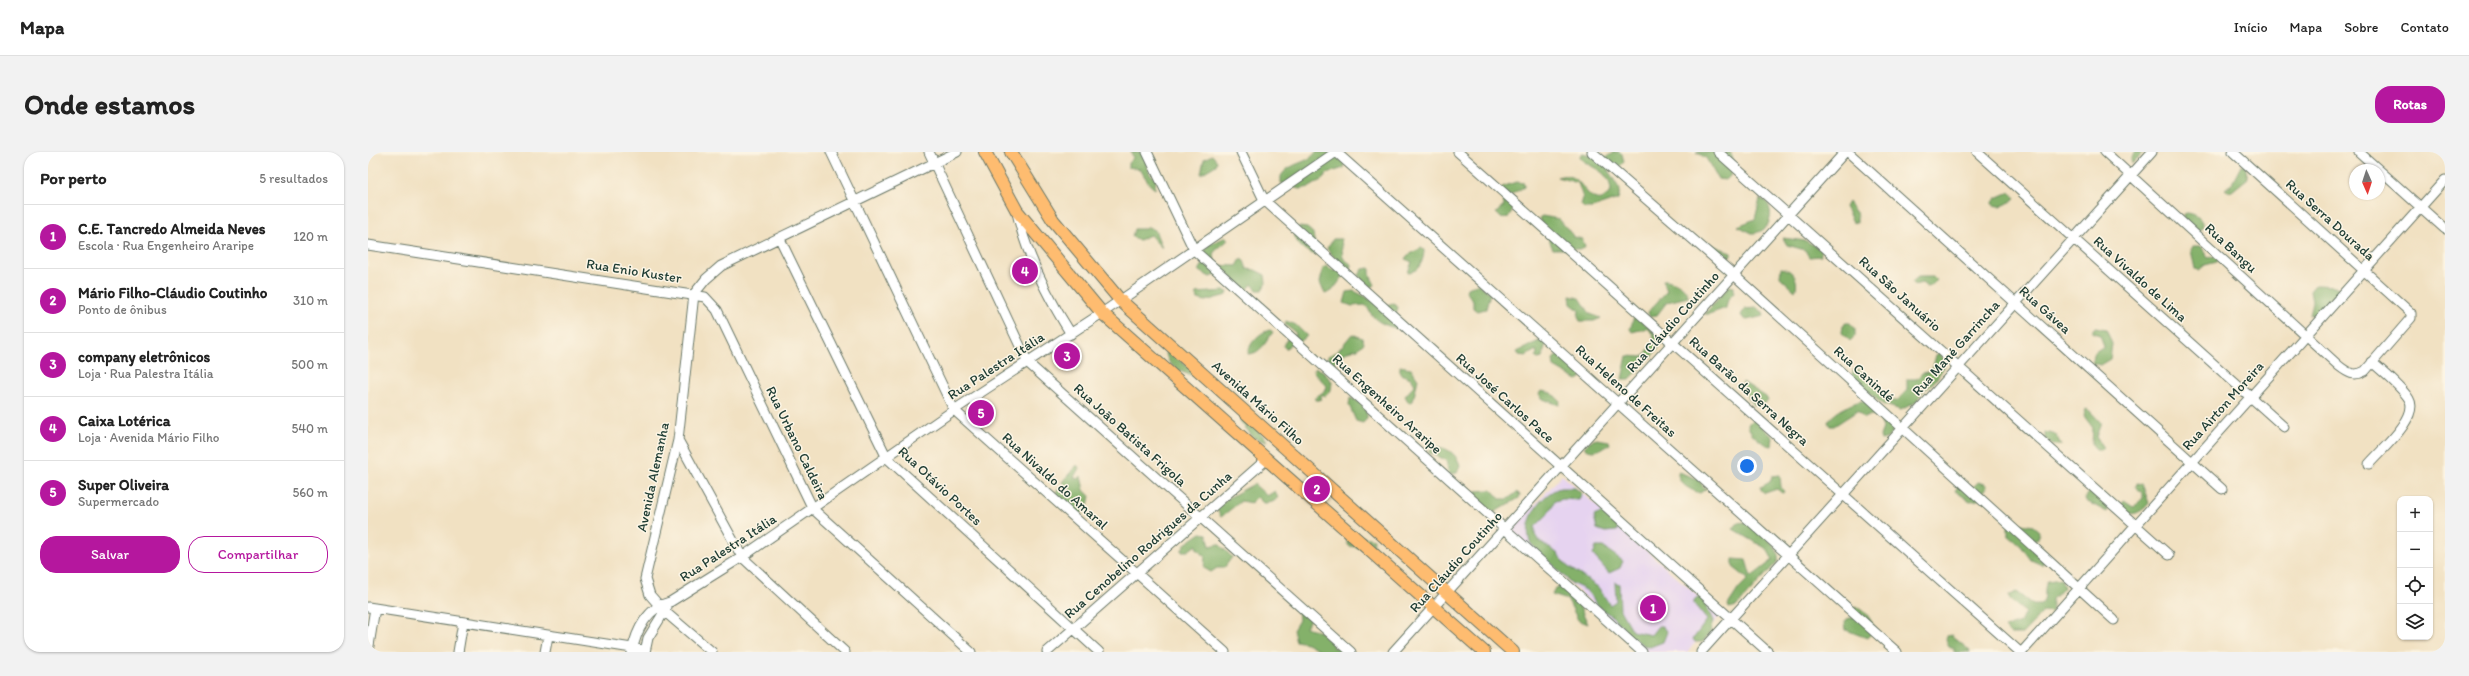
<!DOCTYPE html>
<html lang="pt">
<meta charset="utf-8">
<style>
:root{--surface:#fff;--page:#f2f2f2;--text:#222;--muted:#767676;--line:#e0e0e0;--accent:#b5179e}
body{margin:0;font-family:Itim,sans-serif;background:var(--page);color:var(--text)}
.controls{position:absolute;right:12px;bottom:12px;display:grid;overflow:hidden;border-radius:8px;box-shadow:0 1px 3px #0004}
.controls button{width:36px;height:36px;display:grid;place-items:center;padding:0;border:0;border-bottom:1px solid var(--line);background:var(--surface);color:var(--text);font:20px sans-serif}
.compass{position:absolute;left:1981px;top:12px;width:36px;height:36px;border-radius:50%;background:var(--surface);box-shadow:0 1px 3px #0004;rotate:177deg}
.you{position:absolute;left:1379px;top:314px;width:14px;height:14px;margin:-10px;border:3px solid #fff;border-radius:50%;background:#1a73e8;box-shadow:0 0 0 6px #1a73e833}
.badge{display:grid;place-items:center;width:26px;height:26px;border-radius:50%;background:var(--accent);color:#fff;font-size:13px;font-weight:700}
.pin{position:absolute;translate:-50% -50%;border:2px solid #fff;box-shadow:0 1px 4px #0006}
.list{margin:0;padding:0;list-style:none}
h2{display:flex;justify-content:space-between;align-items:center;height:52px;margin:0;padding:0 16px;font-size:17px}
h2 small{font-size:13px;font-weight:400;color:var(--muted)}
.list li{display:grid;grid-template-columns:26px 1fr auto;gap:12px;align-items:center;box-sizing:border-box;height:64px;padding:0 16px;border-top:1px solid var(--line)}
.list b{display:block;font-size:15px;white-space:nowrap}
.list p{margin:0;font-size:13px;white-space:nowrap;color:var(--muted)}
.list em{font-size:13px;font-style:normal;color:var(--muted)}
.actions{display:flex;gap:8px;padding:12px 16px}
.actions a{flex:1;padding:9px 0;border:1px solid var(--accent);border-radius:16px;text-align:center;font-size:14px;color:var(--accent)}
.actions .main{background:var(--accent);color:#fff}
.icon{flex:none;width:22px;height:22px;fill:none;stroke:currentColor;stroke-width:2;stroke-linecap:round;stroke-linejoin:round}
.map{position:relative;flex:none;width:2077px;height:500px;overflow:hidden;border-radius:16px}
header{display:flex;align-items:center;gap:24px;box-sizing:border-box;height:56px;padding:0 20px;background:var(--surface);border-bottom:1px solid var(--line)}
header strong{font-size:19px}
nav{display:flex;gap:22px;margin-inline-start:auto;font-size:14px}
.intro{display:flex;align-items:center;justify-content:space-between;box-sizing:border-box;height:96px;padding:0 24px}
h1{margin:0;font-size:28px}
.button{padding:10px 18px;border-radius:16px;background:var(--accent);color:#fff;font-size:14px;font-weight:700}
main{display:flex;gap:24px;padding:0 24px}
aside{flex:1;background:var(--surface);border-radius:16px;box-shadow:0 1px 3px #0004}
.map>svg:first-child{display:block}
.built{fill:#e6d3f0}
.forest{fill:#84b16a;stroke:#52774f}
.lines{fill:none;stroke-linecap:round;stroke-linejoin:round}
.minor-casing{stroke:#687666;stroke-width:11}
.major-casing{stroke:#687666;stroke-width:14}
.minor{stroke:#fff;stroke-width:9}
.major{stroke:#febc70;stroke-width:12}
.labels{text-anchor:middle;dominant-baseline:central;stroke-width:3;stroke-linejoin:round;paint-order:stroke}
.street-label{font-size:14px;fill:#1f3d34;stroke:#fcf5e5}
</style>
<header>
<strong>Mapa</strong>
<nav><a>Início</a><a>Mapa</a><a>Sobre</a><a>Contato</a></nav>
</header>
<div class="intro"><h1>Onde estamos</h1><a class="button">Rotas</a></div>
<main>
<aside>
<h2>Por perto<small>5 resultados</small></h2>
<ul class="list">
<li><span class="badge">1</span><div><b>C.E. Tancredo Almeida Neves</b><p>Escola · Rua Engenheiro Araripe</p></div><em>120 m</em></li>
<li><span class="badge">2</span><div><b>Mário Filho-Cláudio Coutinho</b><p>Ponto de ônibus</p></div><em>310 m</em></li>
<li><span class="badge">3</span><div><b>company eletrônicos</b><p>Loja · Rua Palestra Itália</p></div><em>500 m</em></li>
<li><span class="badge">4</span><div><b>Caixa Lotérica</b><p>Loja · Avenida Mário Filho</p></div><em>540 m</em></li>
<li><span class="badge">5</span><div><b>Super Oliveira</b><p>Supermercado</p></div><em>560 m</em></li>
</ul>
<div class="actions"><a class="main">Salvar</a><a>Compartilhar</a></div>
</aside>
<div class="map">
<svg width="2077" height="500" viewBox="0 0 2077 500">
<rect width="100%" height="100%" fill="#fcf5e5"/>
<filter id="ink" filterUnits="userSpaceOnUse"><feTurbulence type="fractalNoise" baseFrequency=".025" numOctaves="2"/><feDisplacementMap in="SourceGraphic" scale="8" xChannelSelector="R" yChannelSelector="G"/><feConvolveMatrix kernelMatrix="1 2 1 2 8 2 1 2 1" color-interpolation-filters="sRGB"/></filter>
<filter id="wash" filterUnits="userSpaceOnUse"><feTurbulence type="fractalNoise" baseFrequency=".012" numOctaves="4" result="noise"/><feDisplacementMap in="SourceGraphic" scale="16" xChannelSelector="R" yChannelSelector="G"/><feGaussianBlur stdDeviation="0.9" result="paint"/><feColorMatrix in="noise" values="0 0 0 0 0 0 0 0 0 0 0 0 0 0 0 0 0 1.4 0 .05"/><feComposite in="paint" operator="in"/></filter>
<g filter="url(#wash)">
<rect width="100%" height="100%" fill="#f1e1c2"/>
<path class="built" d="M1194,323L1352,464L1319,500H1279L1143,379Z"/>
<path class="forest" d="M763,0H775L782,22L788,26L787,37L782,33L772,17L760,15V11L765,6Z
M948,0H964L977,12L976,16L960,21L955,27L942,35L931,37L913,31V24C921,10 941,12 948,0Z
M1246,0H1251L1254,2L1256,10L1249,17L1240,18L1252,38L1250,47L1224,56H1216L1213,53L1215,46L1210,31L1189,25C1215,17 1216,51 1234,47L1243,40C1243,15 1216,16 1212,4L1214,1L1237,6Z
M1328,0H1362C1367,10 1367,21 1358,28L1350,27L1338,6Z
M1766,0H1775L1764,12L1763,8Z
M844,3L849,9L848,13L833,22L836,7Z
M1873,14H1877L1880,26L1864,39H1860L1857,37L1863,33Z
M1148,30L1156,31V35L1141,44L1145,58L1141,65L1133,66L1128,61L1136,54L1134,35Z
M1642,40L1647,46C1640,52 1632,57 1624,52L1628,46Z
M1392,47L1398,49C1407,61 1402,81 1384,81L1370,74L1387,67Z
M1480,50L1489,62V71L1485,70L1477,55Z
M1818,61C1826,61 1834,66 1835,74L1830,80L1815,66V62Z
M1174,64L1191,67L1206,85L1214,87L1217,94L1215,97H1185L1171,66Z
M780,75L787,78L794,96L782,83L771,88L764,85L766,77H778Z
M931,75L939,76L945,81L948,103C937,100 926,91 926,79Z
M858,85L860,88L846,100L847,113L869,114L873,107L876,109L879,117L887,118L897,123L898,131L894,138H889L884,132L880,137L872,135L859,120L842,125L831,119L837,108L836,100L840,93Z
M1415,86L1438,89L1452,97L1453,104L1441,105L1437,98L1419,93Z
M965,87H973L975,106L984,113L964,139L957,142L952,131L955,116L959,114L966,119H970L971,112L959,96Z
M1335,90L1363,100V103L1360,106L1350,105L1334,92Z
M1825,94H1833L1840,106L1847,104L1851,107L1849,110L1837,113L1831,118L1827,117L1823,98Z
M1053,96L1056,98C1056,107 1052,120 1040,120L1044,110L1037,107L1039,104Z
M1002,116V123L1007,133L1004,135L995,130L991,123L995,117Z
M1413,116C1424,117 1432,128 1427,139L1412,125Z
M1550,125H1565L1568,128L1563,134L1559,135L1554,131L1546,133L1544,130Z
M1295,128C1303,127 1320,135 1320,145L1299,150L1289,163L1281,164L1280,160L1299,139Z
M1110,132L1122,141L1118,157L1109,159L1105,156V149L1098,139L1099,136Z
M1947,133L1967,134L1973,138L1961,147L1948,164L1941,162L1944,150L1942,139Z
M1361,134L1366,135V141L1360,147L1358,156L1341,162H1337Z
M857,139L860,140L859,143L837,149L830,147L828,141Z
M986,139L1018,155L1025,151L1028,152L1030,156L1027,163L1035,174L1033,177C1024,176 1009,171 1004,163C1001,160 1001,156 997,153L984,154L976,151L979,140Z
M1202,144L1212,146L1222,162L1233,166L1226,169H1212L1210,165L1211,158L1203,152Z
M1388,156L1395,160L1396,164L1379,168L1375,166L1373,163L1377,157Z
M1269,165L1293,186L1290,197L1262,227H1254L1259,204L1275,205L1286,190L1285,183L1280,176L1264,180L1262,177L1266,166Z
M918,169L928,173L939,184L933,189L924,190L918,197L915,194L919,187L928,183L927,180L917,173Z
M1478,171H1482L1487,176V184L1482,189L1474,181L1475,173Z
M1728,175L1738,177L1744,192L1742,207L1732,213L1724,211L1727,200L1736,194L1732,183L1725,181V177Z
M902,178L905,180C898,189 893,202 880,202C880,192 893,179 902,178Z
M984,182L994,186L996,191L990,197C981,197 971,204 966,212L960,210V204L969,200Z
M1171,189L1178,191L1174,206L1170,207L1167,205L1169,202L1168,198L1158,204L1151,203L1149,200Z
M801,199L830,224C816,222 800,217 798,201Z
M1571,201L1576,207V215L1567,229L1555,239L1548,250L1533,258L1514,252L1483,225L1486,217L1493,218L1518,247L1521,249H1529L1539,238V227H1549L1554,221L1564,219L1568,203Z
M1188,204H1192L1213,222V226L1209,228L1186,215L1185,207Z
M1032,214L1043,216L1050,227L1045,249L1041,251L1037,244L1047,233L1043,226L1032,222Z
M948,216L955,219L964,230L963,238L957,244L954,243L952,248H948V245L958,238L959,234L945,219Z
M1375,230L1398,245L1400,249L1393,253H1385L1373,233Z
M1173,239L1184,241L1192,249L1191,253L1175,247L1171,242Z
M982,246C992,248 1000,257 999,267L995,271L988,269L981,253Z
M1495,249L1506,253L1525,269C1526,278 1524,287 1513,288L1512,284L1515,276L1511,265L1503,263L1496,266L1489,259L1466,274H1462L1460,270C1463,262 1486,249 1495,249Z
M1718,257L1722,259L1733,271L1728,285L1735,296L1732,298H1728L1724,292L1725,276L1716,264Z
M874,266H878L898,287V290L886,286L872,269Z
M1385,267L1405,285L1404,294C1395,293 1380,281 1380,272Z
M1677,280L1688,283L1693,293H1686L1677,287Z
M1229,287L1241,289L1242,292C1234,297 1224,303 1216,295L1222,289Z
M1066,295C1077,294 1090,302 1092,314L1089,321L1081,322L1078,308L1060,300Z
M709,313L711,316L706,325L709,327L713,324L716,338L722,344L719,358L709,363L690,348L688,339L696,333L694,330Z
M1310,320L1330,327L1336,336H1339L1332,341C1322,338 1309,331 1310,320Z
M1412,323L1413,335L1416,340L1414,341L1409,337L1397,341L1393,338V335L1402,330L1404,324Z
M1610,330L1617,332L1619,335L1610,348L1602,349L1587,339L1591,332L1605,335Z
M1769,331L1774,332L1781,351C1774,361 1759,368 1753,353L1756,349L1765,355L1775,346V342L1768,335Z
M886,332L899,344L907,339L910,345C906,351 901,351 895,351L889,345L883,351L873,349L853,365L848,356L860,346Z
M1192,336H1207L1214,341L1211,348L1195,347L1187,349L1179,363L1167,375V383L1171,389L1189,401L1199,414L1230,435L1242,453L1248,449L1247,430L1251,432L1252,458L1264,479L1283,483L1290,474H1294L1299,480L1295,490L1282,495L1275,493L1261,483L1245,465L1232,456L1218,438L1203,431L1163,392C1153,372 1172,342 1192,336Z
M1121,338H1124L1132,347H1140L1149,340L1152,343L1151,346L1125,361L1115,353L1108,343V339Z
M1723,338L1741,355L1739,360L1718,349L1717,346Z
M1233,361C1242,362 1251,368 1249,379L1237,380L1229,377L1226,364Z
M1377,370C1389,379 1413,392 1410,409L1369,454L1361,456L1360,453L1371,436L1380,427L1365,415V407L1378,408L1383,425L1405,408L1399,397L1365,377L1370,371Z
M1648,371L1665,374L1671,379L1670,387L1664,390L1676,409L1674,413L1663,408L1653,394L1640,383V375Z
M833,381L839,382L842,394L851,392L864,405L856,416H849L843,420L836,416L837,404L829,397L828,393L820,399H813L817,392Z
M995,385L1006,387L1005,395L993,396L981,394L979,391V387Z
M1228,395H1235L1255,409L1252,416L1241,421L1225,403Z
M1693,427L1696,436L1684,447V460L1676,459L1654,482H1642L1637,476L1652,471L1657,460L1642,448L1641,444L1648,440L1665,453H1673C1680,446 1674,436 1680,429Z
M1194,435L1205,440L1220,472L1210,468L1200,448L1184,443L1187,437Z
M1332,445L1339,455L1345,469L1342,480L1335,490H1327L1325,487L1339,468L1326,452V448Z
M1487,455C1497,456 1504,469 1507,478L1499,486L1478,478L1477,470L1479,467L1486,465L1485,458Z
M930,459H934L942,467L938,475L955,481L956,485L963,489L966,496L972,495L975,500H955L939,491L928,489L925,478L931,468Z
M1583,483L1601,498L1602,500H1586V496L1581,494L1578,488L1579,484Z"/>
</g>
<g filter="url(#ink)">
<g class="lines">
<g class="minor-casing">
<path id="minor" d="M463,0L586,258L857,500
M561,0L660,211L983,500
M779,0L826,98L1274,500
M873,0L896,48L1400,500
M968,0L1529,500
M1090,0L1652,500
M1224,0L1366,123L1746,468
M1350,0L1801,403
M1480,0L1854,337
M1609,0L1916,275
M1737,0L1971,214C1980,221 1986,225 1997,219L2043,166V161L1865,0
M1991,0L2077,77
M649,61C659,105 679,144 703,182
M412,87L519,306L731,500
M0,93L337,145L349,158L445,357L603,500
M326,142L310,288L277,427L282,443L296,459L344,500
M326,142L338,127L353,114L589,0
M310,288L374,405L477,500
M2001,312C2013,298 2052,265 2041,247C2033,234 2016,221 2004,210
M0,455L277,498
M0,500L7,456
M90,500L95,470
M177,500L180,484
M264,500C268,478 280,455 302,450L374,405L586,258L734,161L968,0
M277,500L280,486L299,455
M679,500L899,307
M1025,500L1477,0
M1333,500L1784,0
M1654,500L2077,28"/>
</g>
<g class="major-casing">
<path id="major" d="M617,0L649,59L734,161L1116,500
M643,0L685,68L752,148L1145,500"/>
</g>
<use href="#minor" class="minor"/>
<use href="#major" class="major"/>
</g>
</g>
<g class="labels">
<g class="street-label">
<text transform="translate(1962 68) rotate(42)">Rua Serra Dourada</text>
<text transform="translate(1863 96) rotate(43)">Rua Bangu</text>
<text transform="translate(266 119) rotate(9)">Rua Enio Kuster</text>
<text transform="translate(1772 127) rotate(42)">Rua Vivaldo de Lima</text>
<text transform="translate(1532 142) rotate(42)">Rua São Januário</text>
<text transform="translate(1677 158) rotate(42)">Rua Gávea</text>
<text transform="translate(1305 170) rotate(-48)">Rua Cláudio Coutinho</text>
<text transform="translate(1588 196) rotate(-48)">Rua Mané Garrincha</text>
<text transform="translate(628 214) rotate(-33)">Rua Palestra Itália</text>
<text transform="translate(1496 222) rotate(42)">Rua Canindé</text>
<text transform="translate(1258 239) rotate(42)">Rua Heleno de Freitas</text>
<text transform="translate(1381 239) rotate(42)">Rua Barão da Serra Negra</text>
<text transform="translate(1137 246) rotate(42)">Rua José Carlos Pace</text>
<text transform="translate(890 251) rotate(42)">Avenida Mário Filho</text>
<text transform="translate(1019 252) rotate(42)">Rua Engenheiro Araripe</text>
<text transform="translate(1855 254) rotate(-48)">Rua Airton Moreira</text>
<text transform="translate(762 283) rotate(42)">Rua João Batista Frigola</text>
<text transform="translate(429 291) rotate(64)">Rua Urbano Caldeira</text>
<text transform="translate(285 325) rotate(-78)">Avenida Alemanha</text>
<text transform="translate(687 329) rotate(42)">Rua Nivaldo do Amaral</text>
<text transform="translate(572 334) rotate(43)">Rua Otávio Portes</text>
<text transform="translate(780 393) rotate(-41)">Rua Cenobelino Rodrigues da Cunha</text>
<text transform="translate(360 396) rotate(-33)">Rua Palestra Itália</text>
<text transform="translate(1088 410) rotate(-48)">Rua Cláudio Coutinho</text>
</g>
</g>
</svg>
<div class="controls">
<button>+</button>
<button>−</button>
<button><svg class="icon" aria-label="locate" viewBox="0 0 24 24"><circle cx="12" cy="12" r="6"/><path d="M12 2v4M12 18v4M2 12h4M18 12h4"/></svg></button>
<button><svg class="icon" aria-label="layers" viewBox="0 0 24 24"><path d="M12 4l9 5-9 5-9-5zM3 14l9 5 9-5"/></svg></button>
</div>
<svg class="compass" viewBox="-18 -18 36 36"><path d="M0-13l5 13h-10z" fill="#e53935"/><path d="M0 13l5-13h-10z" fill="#767676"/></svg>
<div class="you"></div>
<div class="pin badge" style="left:1285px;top:456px">1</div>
<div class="pin badge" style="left:949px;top:337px">2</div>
<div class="pin badge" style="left:699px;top:204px">3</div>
<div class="pin badge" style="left:657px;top:119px">4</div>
<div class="pin badge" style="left:613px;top:261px">5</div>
</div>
</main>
